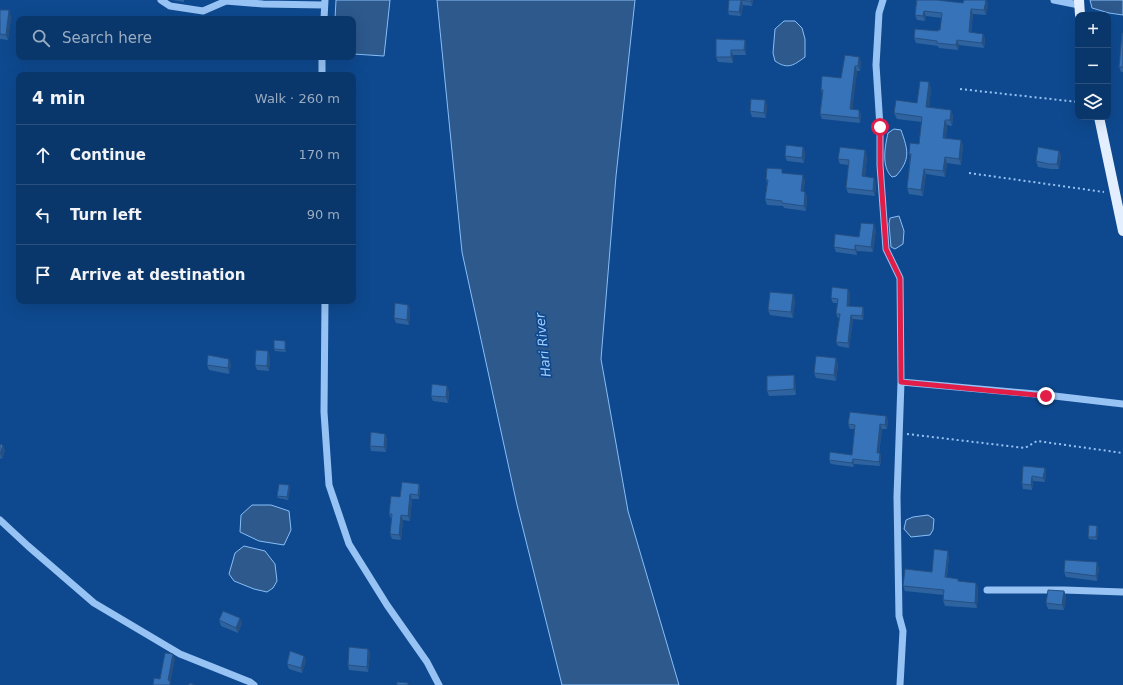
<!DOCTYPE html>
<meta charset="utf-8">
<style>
:root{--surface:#0a376b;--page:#133f71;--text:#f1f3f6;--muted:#99acc1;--line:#2a517e}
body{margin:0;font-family:"DejaVu Sans",sans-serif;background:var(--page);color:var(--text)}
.controls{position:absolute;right:12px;top:12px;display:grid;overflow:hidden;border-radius:8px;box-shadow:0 4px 16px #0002}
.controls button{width:36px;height:36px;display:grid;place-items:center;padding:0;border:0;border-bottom:1px solid var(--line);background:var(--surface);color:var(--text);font:20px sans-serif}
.stop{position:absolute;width:12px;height:12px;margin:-9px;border:3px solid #e11d48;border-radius:50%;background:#fff}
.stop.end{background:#e11d48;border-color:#fff;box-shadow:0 1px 4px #0008}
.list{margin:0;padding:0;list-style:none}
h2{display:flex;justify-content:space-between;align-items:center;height:52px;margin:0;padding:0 16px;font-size:17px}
h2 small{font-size:13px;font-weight:400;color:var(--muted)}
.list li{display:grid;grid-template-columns:26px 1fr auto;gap:12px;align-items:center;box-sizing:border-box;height:60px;padding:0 16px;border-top:1px solid var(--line)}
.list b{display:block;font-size:15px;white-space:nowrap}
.list em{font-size:13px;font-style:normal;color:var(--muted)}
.icon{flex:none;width:22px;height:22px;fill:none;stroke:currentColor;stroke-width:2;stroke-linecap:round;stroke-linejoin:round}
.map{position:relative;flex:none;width:1123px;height:685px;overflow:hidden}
.search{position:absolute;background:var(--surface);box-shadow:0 4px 16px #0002;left:16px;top:16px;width:340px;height:44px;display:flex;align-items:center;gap:10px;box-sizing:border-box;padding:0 14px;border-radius:8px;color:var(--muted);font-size:15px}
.panel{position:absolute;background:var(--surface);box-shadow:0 4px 16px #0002;left:16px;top:72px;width:340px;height:232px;border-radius:8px}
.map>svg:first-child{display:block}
.water{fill:#2d598d;stroke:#88bef8}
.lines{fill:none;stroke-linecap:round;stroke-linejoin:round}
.path{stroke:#97c3f4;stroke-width:2;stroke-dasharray:2 3;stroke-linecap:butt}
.minor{stroke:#97c3f4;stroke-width:7}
.major{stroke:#e3efff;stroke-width:10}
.wall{fill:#2e639f}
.shaded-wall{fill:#265082}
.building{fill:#3673b9;stroke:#265082}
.route{stroke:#e11d48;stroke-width:5}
.labels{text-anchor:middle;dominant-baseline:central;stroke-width:3.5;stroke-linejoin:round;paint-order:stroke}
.water-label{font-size:13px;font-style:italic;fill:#a2cdfb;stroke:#0e498f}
</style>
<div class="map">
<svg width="1123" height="685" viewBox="0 0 1123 685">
<rect width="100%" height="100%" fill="#0e498f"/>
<path class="water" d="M336,0H390L384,56L353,54V19H335Z
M437,0H635L616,176L601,359L628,511L679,685H562L517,505L462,252Z
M1090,0H1123V15L1109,13L1092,8Z
M784,21H795L802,28L805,39V57C794,65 788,70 775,61L773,53L775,29Z
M894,129L901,130C908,150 911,159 896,176L892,177C881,167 885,146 888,133Z
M899,216L904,231L903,244L895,249L891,247L889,224L890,218Z
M252,505H271L289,511L291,530L284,545L259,541L240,532L241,515Z
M928,515L934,519L933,530L930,535L911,537L904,529L906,520L913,517Z
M244,546L265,551L275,564L277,581L273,588L267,592L254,589L234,581L229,574L235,553Z"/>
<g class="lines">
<path class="path" d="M960,89L1078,102
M969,173L1104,192
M907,434L1025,448L1037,441L1123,453"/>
<path class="minor" d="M161,0L170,6L203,11L226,1L263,4L324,5
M883,0L879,13L876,65L880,127V165L886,249L900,278L901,382L897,497L899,616L903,631L900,685
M1054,0L1079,5
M324,19L325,0
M322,57V75
M325,301L324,412L329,485L349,544L387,605L427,662L439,685
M901,382L1046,395L1123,404
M0,520L28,546L94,603L180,654L250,682L254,685
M987,590H1064L1123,592"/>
<path class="major" d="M1079,0L1080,15
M1099,117L1123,231"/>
</g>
<path class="wall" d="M172,0H184V2Z
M729,0H753L752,6L743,5L741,16L729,15L728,11Z
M916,0H939V1L963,3L964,0H986L988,4L986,15L973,14L971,33L983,34L985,39L984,48L959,45L958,50L939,48L938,46L916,43L914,38L940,30L942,18L926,16L925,21L917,20L915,15L916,1Z
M0,10L11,16L8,40L0,39Z
M1123,33V72H1121L1119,67Z
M745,40L746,45V55H733V63L718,62L716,57Z
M859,57L861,62L860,71H857L852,109L859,110L861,115L860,123L822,119L820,114L822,94L821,90L841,78Z
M931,88L929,107L951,110L953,116L952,126L947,125L946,138L961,140L963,146L961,165L947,163L945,177L926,174L923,196L909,194L907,188L910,156L909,154L919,144L922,122L897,119L894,113L917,103Z
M765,100L767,106L766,118L752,117L750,111Z
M803,147L805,152L804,163L787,161L785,156Z
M865,150L867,156L865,177L874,178L876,183L875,196L848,193L846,188L849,165L840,164L838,159Z
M1059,151L1061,156L1059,169H1051L1038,167L1036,161Z
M784,173L805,181L803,192H805L807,197L806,211L784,208L783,206L767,205L765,199L767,183L766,180Z
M876,229L873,252L857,251V255L836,252L834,247Z
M850,293L849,306L863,307L864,312L863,320L853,319L849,348L838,346L836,342L839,318H838L836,314L838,303H833L831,298Z
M793,294L795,300L793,318L770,315L768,310Z
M408,305L410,310L409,325L396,323L394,318Z
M286,343V352L275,351L274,349Z
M270,357L269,371L257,370L255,365Z
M836,358L838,364L836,381L816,378L814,373Z
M231,364L229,374L209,370L207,365Z
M794,375L795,380L796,395L769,396L767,391Z
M449,391L448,403L433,401L431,396Z
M886,416L888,420L887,429H882L879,453H880L881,458L880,466L854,464V467L831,464L829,460L852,455L855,429H850L848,424Z
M385,434L387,439L386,452L371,451L370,446Z
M0,444L5,450L2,459L0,458Z
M1023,466L1045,468L1046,473L1045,482L1033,481L1032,490L1023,489L1022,484Z
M419,484L420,489L419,499H412L410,521L403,520L401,540L392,539L390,534L392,519H391L389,514L400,497Z
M290,488L288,500L278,498L277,496Z
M1097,526L1098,529L1097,540L1089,539L1088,537Z
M949,556L947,577L978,588L977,608L945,606L943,600L944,595L905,591L903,586L932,572Z
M1099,568L1097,581L1066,577L1064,572Z
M1064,591L1066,596L1064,610L1048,609L1046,603Z
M219,620L242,623L238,633L221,626Z
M368,649L370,653L368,672L349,670L348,665Z
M304,656L306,661L302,673L289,669L287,664Z"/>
<path class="shaded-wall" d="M741,0L743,5L741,16L739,12Z
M751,0H753L752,6L751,2Z
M986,0L988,4L986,15L984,10Z
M971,9L973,14L970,38L969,32Z
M9,10L11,16L8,40L6,35Z
M924,11L926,16L925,21L923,16Z
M983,34L985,39L984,48L982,43Z
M745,40L746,45V55L744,50Z
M957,40L959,45L958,50L956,45Z
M731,50L733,55V63L731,57Z
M859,57L861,62L860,71L858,66Z
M855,66L857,71L852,114L850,109Z
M929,82L931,88L929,113L926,107Z
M765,100L767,106L766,118L764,113Z
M859,110L861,115L860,123L859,118Z
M951,110L953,116L952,126L950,120Z
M945,120L947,125L945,144L943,138Z
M961,140L963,146L961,165L959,159Z
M803,147L805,152L804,163L802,158Z
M865,150L867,156L864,182L862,176Z
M1059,151L1061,156L1059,169L1057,164Z
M945,157L947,163L945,177L943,171Z
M924,169L926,174L923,196L921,190Z
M803,175L805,181L803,197L801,191Z
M874,178L876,183L875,196L873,191Z
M805,192L807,197L806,211L804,206Z
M874,224L876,229L873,252L871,247Z
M855,245L857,251V255L855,250Z
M848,289L850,293L849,310L847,306Z
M793,294L795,300L793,318L791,312Z
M408,305L410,310L409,325L407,320Z
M863,307L864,312L863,320L862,316Z
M851,315L853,319L849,348L848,343Z
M285,341L286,343V352L285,350Z
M268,351L270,357L269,371L267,366Z
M836,358L838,364L836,381L834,375Z
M229,359L231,364L229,374L228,368Z
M794,375L795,380L796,395L794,389Z
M447,386L449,391L448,403L446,397Z
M886,416L888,420L887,429L885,425Z
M880,424L882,429L878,458L877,453Z
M385,434L387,439L386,452L384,447Z
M3,445L5,450L2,459L0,454Z
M880,453L881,458L880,466L879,462Z
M853,459L854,464V467L852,463Z
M1045,468L1046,473L1045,482L1043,478Z
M1032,476L1033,481L1032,490L1031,485Z
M419,484L420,489L419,499L418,495Z
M289,485L290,488L288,500L287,497Z
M410,494L412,499L410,521L408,516Z
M401,515L403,520L401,540L399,535Z
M1097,526L1098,529L1097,540L1096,537Z
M948,551L949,556L946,582L945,577Z
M1097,562L1099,568L1097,581L1096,576Z
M976,583L978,588L977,608L975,603Z
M1064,591L1066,596L1064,610L1062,605Z
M240,618L242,623L238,633L236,628Z
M368,649L370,653L368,672L367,667Z
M173,654L175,659L170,685L168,680Z
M304,656L306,661L302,673L301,668Z"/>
<path class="building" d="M729,0H751V2L741,0L739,12L728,11Z
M917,0H937L963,3L964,0H986L984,10L971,9L969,32L983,34L982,43L957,40L956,45L937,43V41L914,38L915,29L938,31V30H940L942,13L924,11L923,16L915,15Z
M0,10H9L6,35L0,34Z
M1122,33H1123V67H1119Z
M716,39L745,40L744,50H731V57H716Z
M845,55L859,57L858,66H855L850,109L859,110V118L820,114L823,90H821L822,76L841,78Z
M920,81L929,82L926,107L951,110L950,120H945L943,138L961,140L959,159L945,157L943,171L924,169L921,190L907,188L911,154H909L910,143L919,144L922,117L894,113L896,100L917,103Z
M751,99L765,100L764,113L750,111Z
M786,145L803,147L802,158L785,156Z
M840,147L865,150L862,176L874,178L873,191L846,188L849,160L838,159Z
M1038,147L1059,151L1057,164H1049L1036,161Z
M767,168L782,169V173L803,175L801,191L805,192L804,206L782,203V201L765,199L768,180H766Z
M861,223L874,224L871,247L855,245V250L834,247L835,234L859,237Z
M832,287L848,289L847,306L863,307L862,316L851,315L848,343L836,342L840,314H836L838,299L831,298Z
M770,292L793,294L791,312L768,310Z
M395,303L408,305L407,320L394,318Z
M274,340L285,341V350L274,349Z
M256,350L268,351L267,366L255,365Z
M208,355L229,359L228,368L207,365Z
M816,356L836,358L834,375L814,373Z
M794,375V389L767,391V376Z
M432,384L447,386L446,397L431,396Z
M850,412L886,416L885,425L880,424L877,453H880L879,462L853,459L852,463L829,460L830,452L852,455L855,425L848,424Z
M371,432L385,434L384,447L370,446Z
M0,444L3,445L0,454Z
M1023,466L1045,468L1043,478L1032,476L1031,485L1022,484Z
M402,482L419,484L418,495L410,494L408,516L401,515L399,535L390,534L392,514H389L391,496L400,497Z
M279,484L289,485L287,497L277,496Z
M1089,525L1097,526L1096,537H1088Z
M934,549L948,551L945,577L958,579V581L976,583L975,603L943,600L944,590L903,586L905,569L932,572Z
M1065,560L1097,562L1096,576L1064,572Z
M1048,590L1064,591L1062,605L1046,603Z
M223,611L240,618L236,628L219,620Z
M349,647L368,649L367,667L348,665Z
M290,651L304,656L301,668L287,664Z
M165,653L173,654L168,680L170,681V685H153L154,678L160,679Z
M397,682L408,683V685H397Z
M190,683L195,685H188Z"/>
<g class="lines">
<path class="route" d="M880,127V165L886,249L900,278L901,382L1046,396"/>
</g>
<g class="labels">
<g class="water-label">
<text transform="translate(543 345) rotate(-96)">Hari River</text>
</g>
</g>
</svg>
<div class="controls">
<button>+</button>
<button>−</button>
<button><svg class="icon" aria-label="layers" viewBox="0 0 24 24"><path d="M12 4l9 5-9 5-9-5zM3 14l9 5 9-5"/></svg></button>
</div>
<div class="stop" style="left:880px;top:127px"></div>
<div class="stop end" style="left:1046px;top:396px"></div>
<div class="search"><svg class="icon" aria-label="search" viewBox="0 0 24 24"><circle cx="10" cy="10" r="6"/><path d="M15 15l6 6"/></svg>Search here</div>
<section class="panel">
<h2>4 min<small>Walk · 260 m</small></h2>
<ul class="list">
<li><svg class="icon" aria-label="ahead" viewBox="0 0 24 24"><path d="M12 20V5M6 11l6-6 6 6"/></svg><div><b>Continue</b></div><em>170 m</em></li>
<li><svg class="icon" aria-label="left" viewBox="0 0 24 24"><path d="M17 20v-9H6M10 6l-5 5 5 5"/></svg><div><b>Turn left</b></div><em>90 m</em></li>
<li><svg class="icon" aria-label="arrive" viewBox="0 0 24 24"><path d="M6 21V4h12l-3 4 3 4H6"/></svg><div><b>Arrive at destination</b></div></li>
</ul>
</section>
</div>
